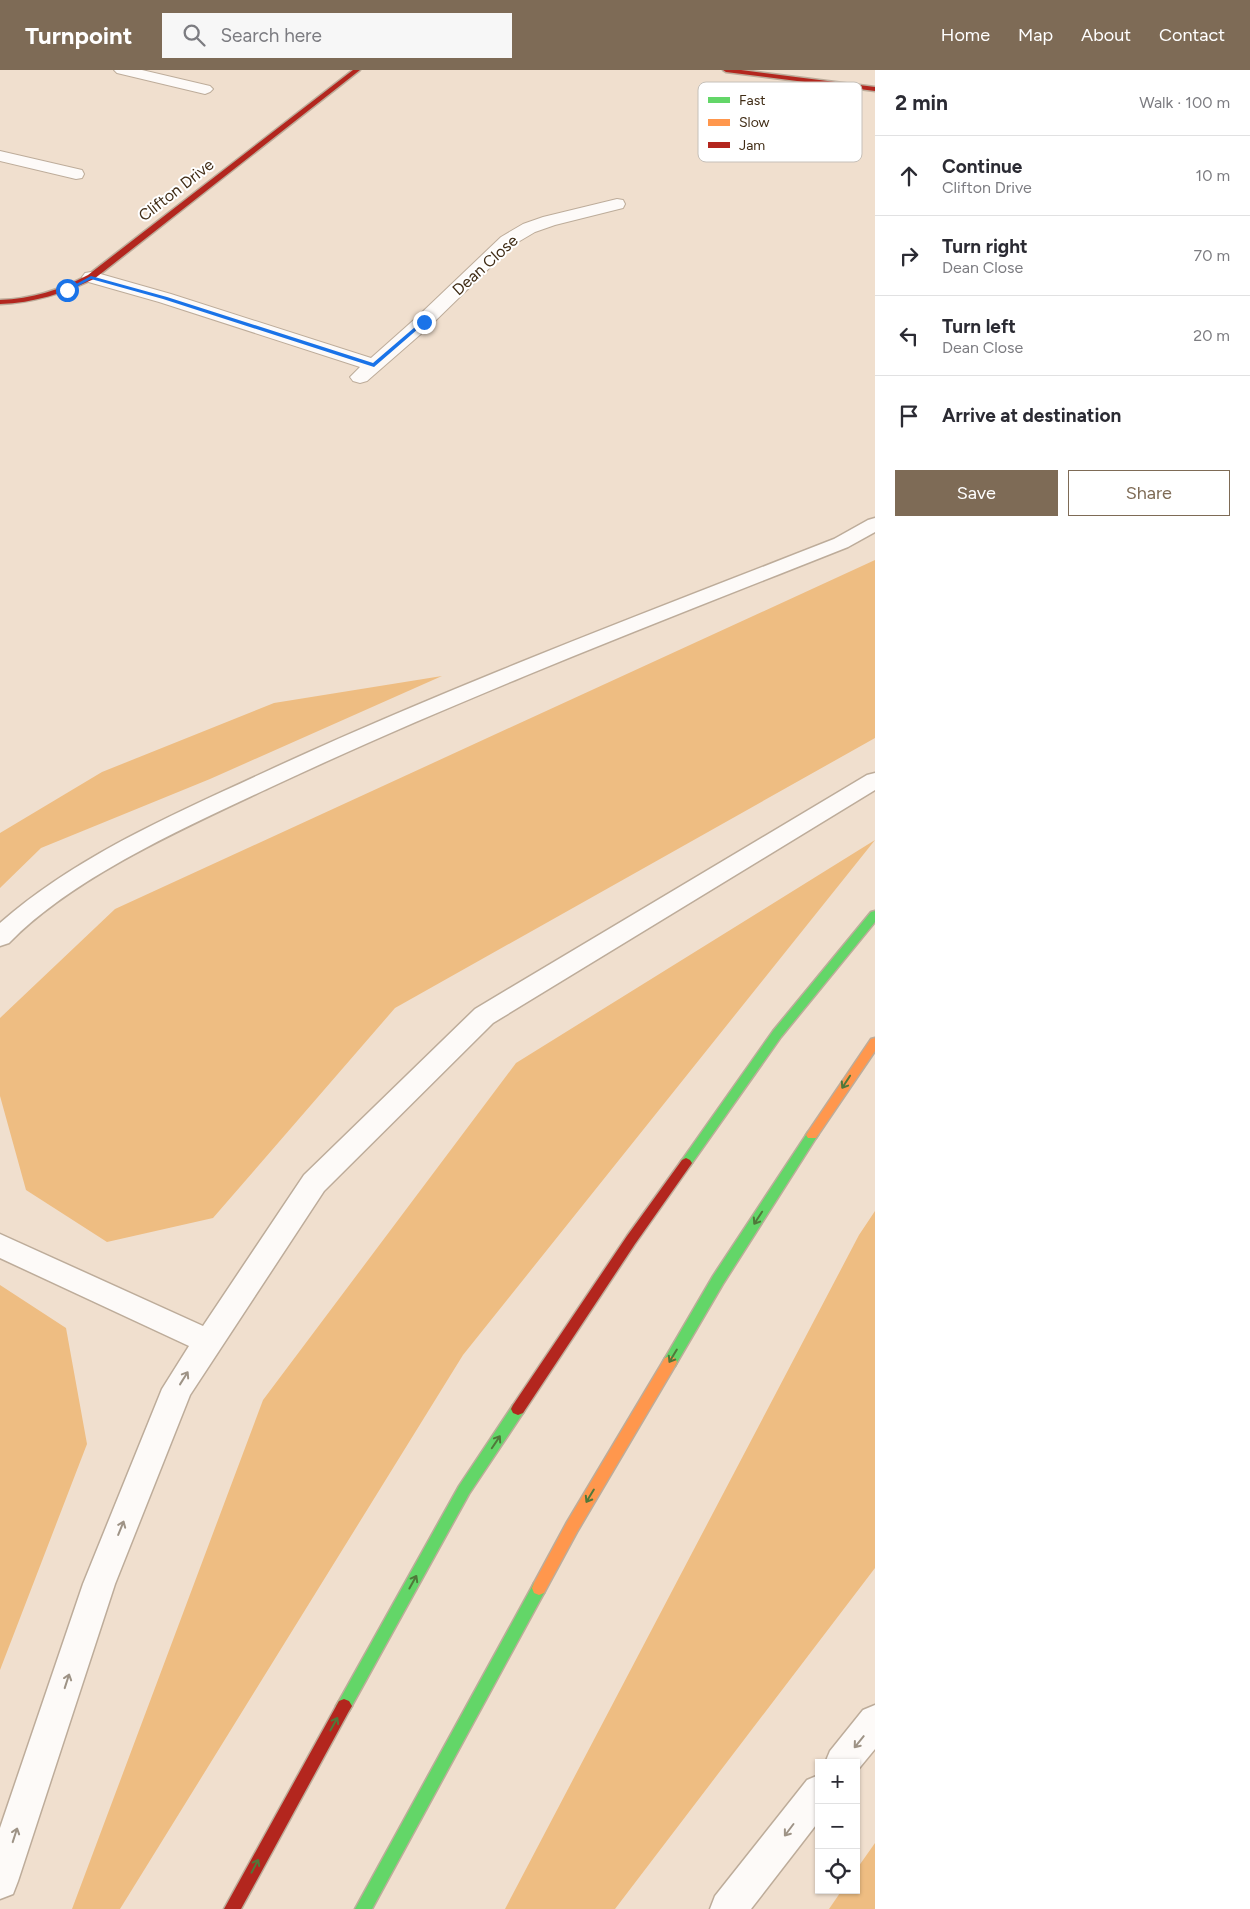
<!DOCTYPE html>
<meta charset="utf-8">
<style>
:root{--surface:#fff;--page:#f7f7f7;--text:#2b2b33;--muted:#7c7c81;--line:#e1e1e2;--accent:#7e6b56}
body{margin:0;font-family:Figtree,sans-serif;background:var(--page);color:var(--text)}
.controls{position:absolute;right:15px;bottom:15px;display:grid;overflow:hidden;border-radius:0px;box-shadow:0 1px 4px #0004}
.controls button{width:45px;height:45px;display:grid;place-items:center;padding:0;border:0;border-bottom:1px solid var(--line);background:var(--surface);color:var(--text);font:25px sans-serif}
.stop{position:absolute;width:15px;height:15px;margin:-11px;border:4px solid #1a73e8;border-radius:50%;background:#fff}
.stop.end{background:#1a73e8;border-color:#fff;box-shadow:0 1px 5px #0008}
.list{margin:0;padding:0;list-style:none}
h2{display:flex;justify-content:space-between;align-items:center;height:65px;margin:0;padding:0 20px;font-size:21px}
h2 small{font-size:16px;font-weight:400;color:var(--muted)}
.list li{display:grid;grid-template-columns:32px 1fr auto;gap:15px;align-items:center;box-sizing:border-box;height:80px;padding:0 20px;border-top:1px solid var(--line)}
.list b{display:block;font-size:19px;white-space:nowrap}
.list p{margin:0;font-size:16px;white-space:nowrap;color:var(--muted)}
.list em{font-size:16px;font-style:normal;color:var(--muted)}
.actions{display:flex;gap:10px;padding:15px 20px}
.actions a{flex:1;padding:11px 0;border:1px solid var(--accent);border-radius:0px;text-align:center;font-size:18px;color:var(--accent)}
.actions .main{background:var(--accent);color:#fff}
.icon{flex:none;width:28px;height:28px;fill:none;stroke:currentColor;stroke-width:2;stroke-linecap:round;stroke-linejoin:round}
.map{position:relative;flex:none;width:875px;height:1839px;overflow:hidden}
header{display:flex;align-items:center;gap:30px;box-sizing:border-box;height:70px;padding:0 25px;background:var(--accent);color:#fff}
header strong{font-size:24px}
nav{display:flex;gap:28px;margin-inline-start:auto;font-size:18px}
.search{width:350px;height:45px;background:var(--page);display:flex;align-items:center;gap:12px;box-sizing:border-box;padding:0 18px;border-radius:0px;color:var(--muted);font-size:19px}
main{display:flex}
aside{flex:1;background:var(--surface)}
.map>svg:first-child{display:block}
.green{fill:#eebd82}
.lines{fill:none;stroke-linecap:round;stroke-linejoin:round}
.lane-casing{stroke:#bdac9a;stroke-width:3}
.street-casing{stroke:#bdac9a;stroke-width:2}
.fast-casing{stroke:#bdac9a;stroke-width:3}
.slow-casing{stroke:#bdac9a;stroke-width:3}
.jam-casing{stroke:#bdac9a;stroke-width:3}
.lane{fill:#fdfaf8;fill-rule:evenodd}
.street{fill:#fdfaf8;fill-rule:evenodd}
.fast{fill:#63d668;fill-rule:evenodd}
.slow{fill:#ff974d;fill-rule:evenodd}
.jam{fill:#b3261e;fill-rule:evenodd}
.oneway{stroke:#50783a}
.oneway2{stroke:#9e9386}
.route{fill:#1a73e8}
.labels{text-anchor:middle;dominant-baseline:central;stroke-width:4;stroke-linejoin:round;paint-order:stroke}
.far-street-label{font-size:16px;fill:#402c15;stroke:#fff}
.key{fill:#fff;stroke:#c6c0b9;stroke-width:1}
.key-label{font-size:14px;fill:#402c15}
</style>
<header>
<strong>Turnpoint</strong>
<div class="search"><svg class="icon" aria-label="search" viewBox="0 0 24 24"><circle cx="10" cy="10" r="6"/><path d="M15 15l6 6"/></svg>Search here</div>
<nav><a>Home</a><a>Map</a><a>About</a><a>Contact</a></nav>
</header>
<main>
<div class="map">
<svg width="875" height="1839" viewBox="0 0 875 1839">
<rect width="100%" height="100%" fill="#f0dfce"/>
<path class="green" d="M875,490V668L395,938L213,1148L107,1172L26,1120L0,1026V948L115,839Z
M442,606L210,709L41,778L0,818V763L102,702L274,633Z
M875,770L463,1285L120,1839H72L263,1330L516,993Z
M875,1141V1498L615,1839H505L859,1165Z
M0,1215L66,1258L87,1374L0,1600Z
M875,1773V1839H829L842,1820H856V1800Z"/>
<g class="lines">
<g class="lane-casing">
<path id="lane" d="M875,448V462L848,477C654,554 458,629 269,718C186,757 73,807 9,873L0,876V853C76,786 174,744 265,702C451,616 643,544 834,469L868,450Z
M875,703V720L493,953L324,1121L190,1325L115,1514L18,1811L13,1824L0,1829V1758L83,1514L162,1319L189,1276L0,1188V1164L203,1256L304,1105L475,939L867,705Z
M875,1635V1679L856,1702V1693H825L830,1681L863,1640Z
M819,1705V1751L751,1839H710L715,1826L807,1710Z"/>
</g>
<g class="street-casing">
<path id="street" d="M114,0H142L210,16L213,19L210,22L205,24L117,3Z
M0,81L82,100L84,104L82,108L76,109L0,91Z
M617,129L623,130L625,134L623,138L555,155L535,162L513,175L430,256L367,311L360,313L353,311L350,307L360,297L159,232L85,211L82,207L85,203L91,202L97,203L171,224L371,288L416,248L501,167L523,154L543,147Z"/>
</g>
<g class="fast-casing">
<path id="fast" d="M875,841V852L781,967L690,1096H682L680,1093L682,1090L773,961L871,842Z
M812,1060L816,1062L818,1065L816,1068L723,1214L675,1296L670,1298L665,1296L663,1292L665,1288L713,1206L808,1062Z
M518,1333L523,1335L525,1339L523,1343L469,1424L349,1641L344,1643L339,1641L336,1636L339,1631L459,1416L513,1335Z
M539,1511L544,1513L546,1518L544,1523L372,1839H355L534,1513Z"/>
</g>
<g class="slow-casing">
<path id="slow" d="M875,968V981L816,1068H808L806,1065L808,1062L871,969Z
M670,1286L675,1288L677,1292L675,1296L577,1462L544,1523L539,1525L534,1523L532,1518L534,1513L567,1452L665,1288Z"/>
</g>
<g class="jam-casing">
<path id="jam" d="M353,0H360L94,209C64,223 34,233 0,234V230C32,229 60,220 88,205Z
M723,0H741L875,17V21L726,2Z
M686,1088L690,1090L692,1093L690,1096L635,1174L523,1343L518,1345L513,1343L511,1339L513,1335L627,1166L682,1090Z
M344,1629L349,1631L352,1636L349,1641L241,1839H224L339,1631Z"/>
</g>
<use href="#lane" class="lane"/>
<use href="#street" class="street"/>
<use href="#fast" class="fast"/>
<use href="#slow" class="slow"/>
<use href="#jam" class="jam"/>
</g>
<defs><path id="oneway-shaft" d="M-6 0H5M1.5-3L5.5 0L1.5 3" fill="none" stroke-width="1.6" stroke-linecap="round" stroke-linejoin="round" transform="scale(1.25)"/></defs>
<g class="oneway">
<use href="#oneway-shaft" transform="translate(846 1012) rotate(123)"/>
<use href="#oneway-shaft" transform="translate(758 1148) rotate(123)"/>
<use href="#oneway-shaft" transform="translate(673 1286) rotate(121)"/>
<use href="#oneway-shaft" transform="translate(496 1372) rotate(-56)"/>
<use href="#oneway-shaft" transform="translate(590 1426) rotate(121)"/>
<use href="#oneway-shaft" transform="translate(413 1512) rotate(-61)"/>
<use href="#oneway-shaft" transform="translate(334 1654) rotate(-61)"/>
<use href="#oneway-shaft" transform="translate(255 1796) rotate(-62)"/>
</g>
<g class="oneway2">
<use href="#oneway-shaft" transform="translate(184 1308) rotate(-58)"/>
<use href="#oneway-shaft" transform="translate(121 1458) rotate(-68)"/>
<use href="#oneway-shaft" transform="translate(67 1611) rotate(-72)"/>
<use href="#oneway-shaft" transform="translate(859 1672) rotate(129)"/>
<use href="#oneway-shaft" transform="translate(789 1760) rotate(127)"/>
<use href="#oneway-shaft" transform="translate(15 1765) rotate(-72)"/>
</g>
<path class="route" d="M91,206L167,227L373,293L422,251L426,252L374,297L163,229L91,209L69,221L65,220Z"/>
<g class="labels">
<g class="far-street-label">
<text transform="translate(176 120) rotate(-38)">Clifton Drive</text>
<text transform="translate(485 195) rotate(-42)">Dean Close</text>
</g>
</g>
<rect x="698" y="12" width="164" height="80" rx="8" class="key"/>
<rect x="708" y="27" width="22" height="6" fill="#63d668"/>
<rect x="708" y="49" width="22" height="7" fill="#ff974d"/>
<rect x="708" y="72" width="22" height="6" fill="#b3261e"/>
<g class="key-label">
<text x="739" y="35">Fast</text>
<text x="739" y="57">Slow</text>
<text x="739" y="80">Jam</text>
</g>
</svg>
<div class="controls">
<button>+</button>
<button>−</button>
<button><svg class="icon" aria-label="locate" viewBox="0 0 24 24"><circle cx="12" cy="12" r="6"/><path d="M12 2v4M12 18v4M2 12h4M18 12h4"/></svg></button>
</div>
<div class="stop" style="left:67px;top:220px"></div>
<div class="stop end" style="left:424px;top:252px"></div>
</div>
<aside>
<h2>2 min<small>Walk · 100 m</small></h2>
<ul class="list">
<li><svg class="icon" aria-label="ahead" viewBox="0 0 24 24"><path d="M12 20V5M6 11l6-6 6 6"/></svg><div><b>Continue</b><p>Clifton Drive</p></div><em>10 m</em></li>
<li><svg class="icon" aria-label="right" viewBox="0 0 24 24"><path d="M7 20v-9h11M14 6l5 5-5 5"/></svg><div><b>Turn right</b><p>Dean Close</p></div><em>70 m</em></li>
<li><svg class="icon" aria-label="left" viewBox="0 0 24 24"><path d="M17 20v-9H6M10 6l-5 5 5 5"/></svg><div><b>Turn left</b><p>Dean Close</p></div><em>20 m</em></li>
<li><svg class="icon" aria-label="arrive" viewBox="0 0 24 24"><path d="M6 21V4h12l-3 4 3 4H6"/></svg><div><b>Arrive at destination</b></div></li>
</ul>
<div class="actions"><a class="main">Save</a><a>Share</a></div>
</aside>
</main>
